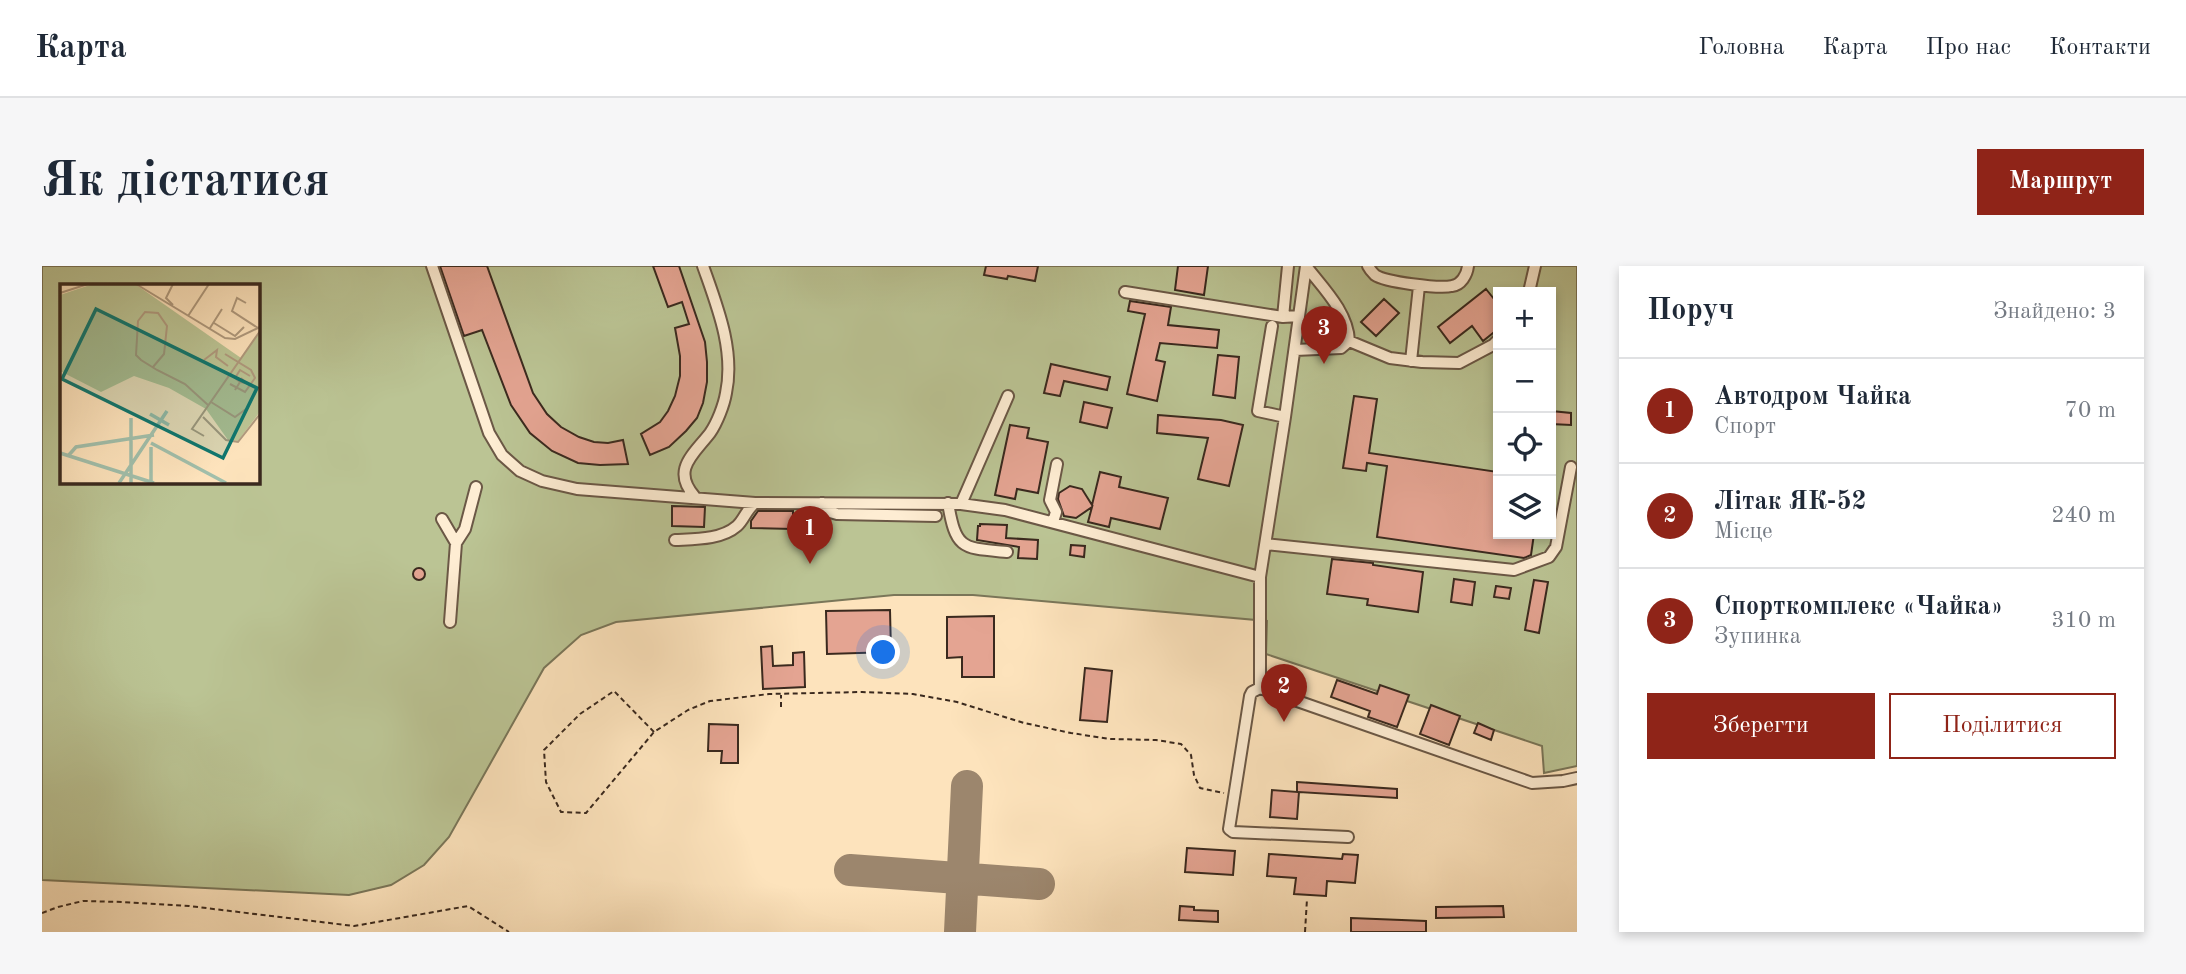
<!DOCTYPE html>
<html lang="uk">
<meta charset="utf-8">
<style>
:root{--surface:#fff;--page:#f6f6f7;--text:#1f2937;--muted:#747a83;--line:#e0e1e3;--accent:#8f2418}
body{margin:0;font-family:"Old Standard TT",serif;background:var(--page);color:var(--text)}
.controls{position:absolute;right:21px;top:21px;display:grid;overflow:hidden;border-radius:0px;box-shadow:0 4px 10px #0003}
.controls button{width:63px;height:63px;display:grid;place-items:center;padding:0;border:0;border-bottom:2px solid var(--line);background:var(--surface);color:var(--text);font:35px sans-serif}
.you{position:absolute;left:842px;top:387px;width:24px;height:24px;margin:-18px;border:5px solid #fff;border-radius:50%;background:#1a73e8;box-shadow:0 0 0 10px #1a73e833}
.badge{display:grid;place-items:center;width:46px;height:46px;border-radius:50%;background:var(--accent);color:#fff;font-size:23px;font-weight:700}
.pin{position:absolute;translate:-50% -58px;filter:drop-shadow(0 2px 4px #0008)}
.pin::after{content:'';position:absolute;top:37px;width:24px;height:21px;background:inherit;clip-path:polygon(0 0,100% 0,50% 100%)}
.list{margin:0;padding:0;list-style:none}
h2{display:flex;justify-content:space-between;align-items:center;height:91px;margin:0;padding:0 28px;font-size:30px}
h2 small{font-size:23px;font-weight:400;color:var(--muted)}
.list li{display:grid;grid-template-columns:46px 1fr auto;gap:21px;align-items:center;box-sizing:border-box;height:105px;padding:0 28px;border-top:2px solid var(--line)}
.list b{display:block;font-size:26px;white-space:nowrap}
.list p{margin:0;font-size:23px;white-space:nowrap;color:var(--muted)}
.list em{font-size:23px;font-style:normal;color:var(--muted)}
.actions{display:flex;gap:14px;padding:21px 28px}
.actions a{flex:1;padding:16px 0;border:2px solid var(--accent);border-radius:0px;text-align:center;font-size:24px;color:var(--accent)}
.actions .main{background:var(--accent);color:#fff}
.icon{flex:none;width:38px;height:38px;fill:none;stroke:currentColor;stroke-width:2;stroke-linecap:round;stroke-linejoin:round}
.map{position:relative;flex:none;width:1535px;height:666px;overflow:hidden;border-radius:0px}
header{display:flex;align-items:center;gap:42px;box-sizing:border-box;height:98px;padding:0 35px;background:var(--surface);border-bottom:2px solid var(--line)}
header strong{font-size:33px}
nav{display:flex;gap:38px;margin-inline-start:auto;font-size:24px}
.intro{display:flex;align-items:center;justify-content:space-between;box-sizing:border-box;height:168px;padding:0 42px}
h1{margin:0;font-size:49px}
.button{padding:18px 32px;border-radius:0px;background:var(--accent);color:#fff;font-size:24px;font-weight:700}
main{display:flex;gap:42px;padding:0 42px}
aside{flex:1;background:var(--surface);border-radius:0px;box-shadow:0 4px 10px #0003}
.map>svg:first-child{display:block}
.green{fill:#bbc494;stroke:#7a7659;stroke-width:2;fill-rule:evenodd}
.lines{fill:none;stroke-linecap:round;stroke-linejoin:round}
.taxiway{stroke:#9c866d;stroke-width:32}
.building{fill:#e4a492;stroke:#3a291e;stroke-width:2}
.minor-casing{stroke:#6b5846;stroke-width:14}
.path{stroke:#3a291e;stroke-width:2;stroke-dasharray:5 3.5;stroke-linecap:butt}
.minor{stroke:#feedd3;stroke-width:10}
.inset-river{fill:none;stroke:#a1bfab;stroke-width:3.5}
.inset-road{fill:none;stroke:#af997d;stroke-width:2}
.view{fill:#0f766e;fill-opacity:0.15;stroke:#0f766e;stroke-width:3.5}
.inset-edge{fill:none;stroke:#3a291e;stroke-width:3.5}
</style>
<header>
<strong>Карта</strong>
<nav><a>Головна</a><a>Карта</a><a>Про нас</a><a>Контакти</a></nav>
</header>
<div class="intro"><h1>Як дістатися</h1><a class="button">Маршрут</a></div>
<main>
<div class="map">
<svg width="1535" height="666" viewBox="0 0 1535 666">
<rect width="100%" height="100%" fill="#fde3bc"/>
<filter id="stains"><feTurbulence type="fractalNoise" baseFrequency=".00286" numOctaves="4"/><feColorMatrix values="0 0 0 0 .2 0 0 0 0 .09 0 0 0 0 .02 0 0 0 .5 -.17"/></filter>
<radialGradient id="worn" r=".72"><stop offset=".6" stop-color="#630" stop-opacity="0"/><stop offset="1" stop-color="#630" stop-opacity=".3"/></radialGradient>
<path class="green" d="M0,0H1535V500L1502,507L1500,480L1224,388L1225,355L931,329H852L574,356L539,369L502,402L407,571L382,599L349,619L307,629L0,614ZM19,19H215V215H19ZM1456,26H1509V268H1456Z"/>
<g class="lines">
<path class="taxiway" d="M808,604L997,618
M918,666L925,520"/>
</g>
<path class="building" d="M398,0H445L491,127L505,148L519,161L537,171L552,176L566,177L581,174L586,198L558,199L536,197L510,185L488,167L469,139L440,64L422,70Z
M611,0H637L663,76L665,96V116L661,137L655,152L644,165L627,181L608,189L599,168L618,156L626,145L633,130L638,110V90L633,62L647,58L640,36L626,41Z
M944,0H996L993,15L966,10L965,13L942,9Z
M1136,0H1166L1162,29L1133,24Z
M1444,23L1456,38V63L1441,75L1430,60L1408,77L1396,61Z
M1342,33L1357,47L1334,70L1319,56Z
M1088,35L1129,41L1126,59L1177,64L1175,82L1118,77L1114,94L1123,96L1115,135L1085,128L1103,48L1086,45Z
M1176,89L1197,91L1193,132L1171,129Z
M1009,98L1068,111L1065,124L1022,115L1018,130L1002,127Z
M1312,130L1335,133L1327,187L1456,206V268H1492L1489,289L1482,292L1335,271L1345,200L1325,197L1324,205L1301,202Z
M1042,136L1070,142L1065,162L1038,156Z
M1509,145L1529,147V159L1509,158Z
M1116,149L1179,154L1201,159L1187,220L1156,213L1166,172L1115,167Z
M968,159L987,162L985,172L1006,176L996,227L975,223L973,233L953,229Z
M1058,206L1079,211L1077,221L1126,232L1118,263L1069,252L1067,261L1046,256L1050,241L1034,252L1022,250L1016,233L1017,227L1028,220L1040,223L1050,239Z
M630,240L663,241L662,261L630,260Z
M716,245H751V263L709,262V255Z
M938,258L965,259L964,272L996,274L995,293L976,292L977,281L935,274L936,260H938Z
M1029,279L1043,280L1042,291L1028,289Z
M1290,293L1331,297V299L1381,306L1376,346L1325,339L1326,333L1285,328Z
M371 308a6 6 0 1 1 12 0a6 6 0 1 1-12 0Z
M1412,313L1433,316L1430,339L1409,336Z
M1492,314L1506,316L1497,367L1483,364Z
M1454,320L1469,322L1467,333L1452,331Z
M848,344L849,386L785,388L784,345Z
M952,350V411H920V391L905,392V351Z
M730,380L731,400L751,399V387L762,386L763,421L721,423L719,381Z
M1043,402L1070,405L1065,456L1038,454Z
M1295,414L1335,428L1338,419L1367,429L1355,461L1326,451L1328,445L1289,431Z
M1389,439L1418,450L1407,479L1378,468Z
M1436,457L1452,464L1449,474L1432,467Z
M667,458L696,459V497H679L680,485H666Z
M1255,516L1355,523V532L1257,526L1255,553L1228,551L1230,524L1255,526Z
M1145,582L1193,585L1191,609L1143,606Z
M1227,588L1300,593L1301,588L1316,589L1313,617L1285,615L1284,630L1252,628L1254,612L1225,610Z
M1138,640L1152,641V644L1176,645V656L1137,654Z
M1461,640L1462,651L1394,652V641Z
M1309,652L1384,655V666H1309Z"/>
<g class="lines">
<g class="minor-casing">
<path id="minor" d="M390,0L447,167L460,189L478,205L500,215L535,223L713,237L919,238L963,244L1218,311
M1326,0C1327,2 1331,7 1333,9C1343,16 1397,23 1410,20C1419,19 1425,9 1426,0
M1083,26L1241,51L1257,50
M1487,26L1493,0
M1241,51L1246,0
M1230,60L1216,145L1243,151
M1307,75L1348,92L1380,96L1417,97L1451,79L1456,74
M1253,84L1299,82L1307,75C1306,46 1281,22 1264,0
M1369,95L1377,20
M653,231C629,204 651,189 668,167C675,157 682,139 684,127C693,84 675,40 661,0
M780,237L781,244L795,248L894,250
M906,237C914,284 920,282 965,286
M919,238L966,130
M400,253L414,277L408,356
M1011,256L1014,246L1008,234L1015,198
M760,269L766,255L781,244
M633,274C652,273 679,274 695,260C702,254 704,244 713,237
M414,277L423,263L434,221
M1224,278L1472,304L1507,291L1514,281L1529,201
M1218,422V311L1243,151L1264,0
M1306,571L1191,566L1187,563L1208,430L1210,426L1218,422L1490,517L1521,515L1535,512"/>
</g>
<path class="path" d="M739,441V429
M612,466L572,425L538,448L502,484L504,516L519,546L544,547L612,466L646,444L668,435L727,428L820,426L871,428L915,436L982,457L1029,467L1068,473L1114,474L1139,478L1149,489L1152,509L1158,522L1182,527
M0,647L16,641L41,635L81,636L147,640L312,660L426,640L467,666
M1263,666L1265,633"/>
<use href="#minor" class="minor"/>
</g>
<g transform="translate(18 18)">
<rect width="200" height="200" fill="#fde3bc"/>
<path d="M33,0H75L181,74L199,48V129L178,157L168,156L146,125L109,104L74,92L41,108L0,87V11Z" fill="#bbc494"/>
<path class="inset-river" d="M90,130L109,141M71,134V199M91,159L166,199M91,163V199M0,169L94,199M8,172L16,163L94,151M59,199L107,127"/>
<path class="inset-road" d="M76,0L165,54L175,55L200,43M113,0L106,14L113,21M0,9L28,0M186,19L177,14L172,27L198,44M128,32L149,0M154,39L175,52L184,43M150,44L162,25M165,70L191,86L195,94L185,108L170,100M144,76L157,66L156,73L168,82M93,83L104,70L107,42L98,29L85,28L78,37L76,71L81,76L97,86L125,100L148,121M180,98L175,94L180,86L190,92M175,106L180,98L186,99L181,94M151,118L175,133L186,125M143,133L166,156L178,158L200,130M144,152L132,145L200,47"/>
<path class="view" d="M36,25L197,104L163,174L2,95Z"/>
<rect width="200" height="200" class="inset-edge"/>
</g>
<rect width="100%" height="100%" filter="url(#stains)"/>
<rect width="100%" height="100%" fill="url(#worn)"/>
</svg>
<div class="controls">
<button>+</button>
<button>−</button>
<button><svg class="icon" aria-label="locate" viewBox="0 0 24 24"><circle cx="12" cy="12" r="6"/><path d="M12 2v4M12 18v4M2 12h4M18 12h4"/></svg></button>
<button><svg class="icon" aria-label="layers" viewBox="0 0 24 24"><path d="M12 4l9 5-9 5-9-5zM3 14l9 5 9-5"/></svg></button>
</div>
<div class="you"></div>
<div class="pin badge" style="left:768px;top:298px">1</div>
<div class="pin badge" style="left:1242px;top:456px">2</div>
<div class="pin badge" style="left:1282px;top:98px">3</div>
</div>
<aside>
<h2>Поруч<small>Знайдено: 3</small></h2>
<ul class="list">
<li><span class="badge">1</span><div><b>Автодром Чайка</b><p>Спорт</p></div><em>70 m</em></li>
<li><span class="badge">2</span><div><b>Літак ЯК-52</b><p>Місце</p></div><em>240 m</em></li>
<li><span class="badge">3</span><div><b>Спорткомплекс «Чайка»</b><p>Зупинка</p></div><em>310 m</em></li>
</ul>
<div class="actions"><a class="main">Зберегти</a><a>Поділитися</a></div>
</aside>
</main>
